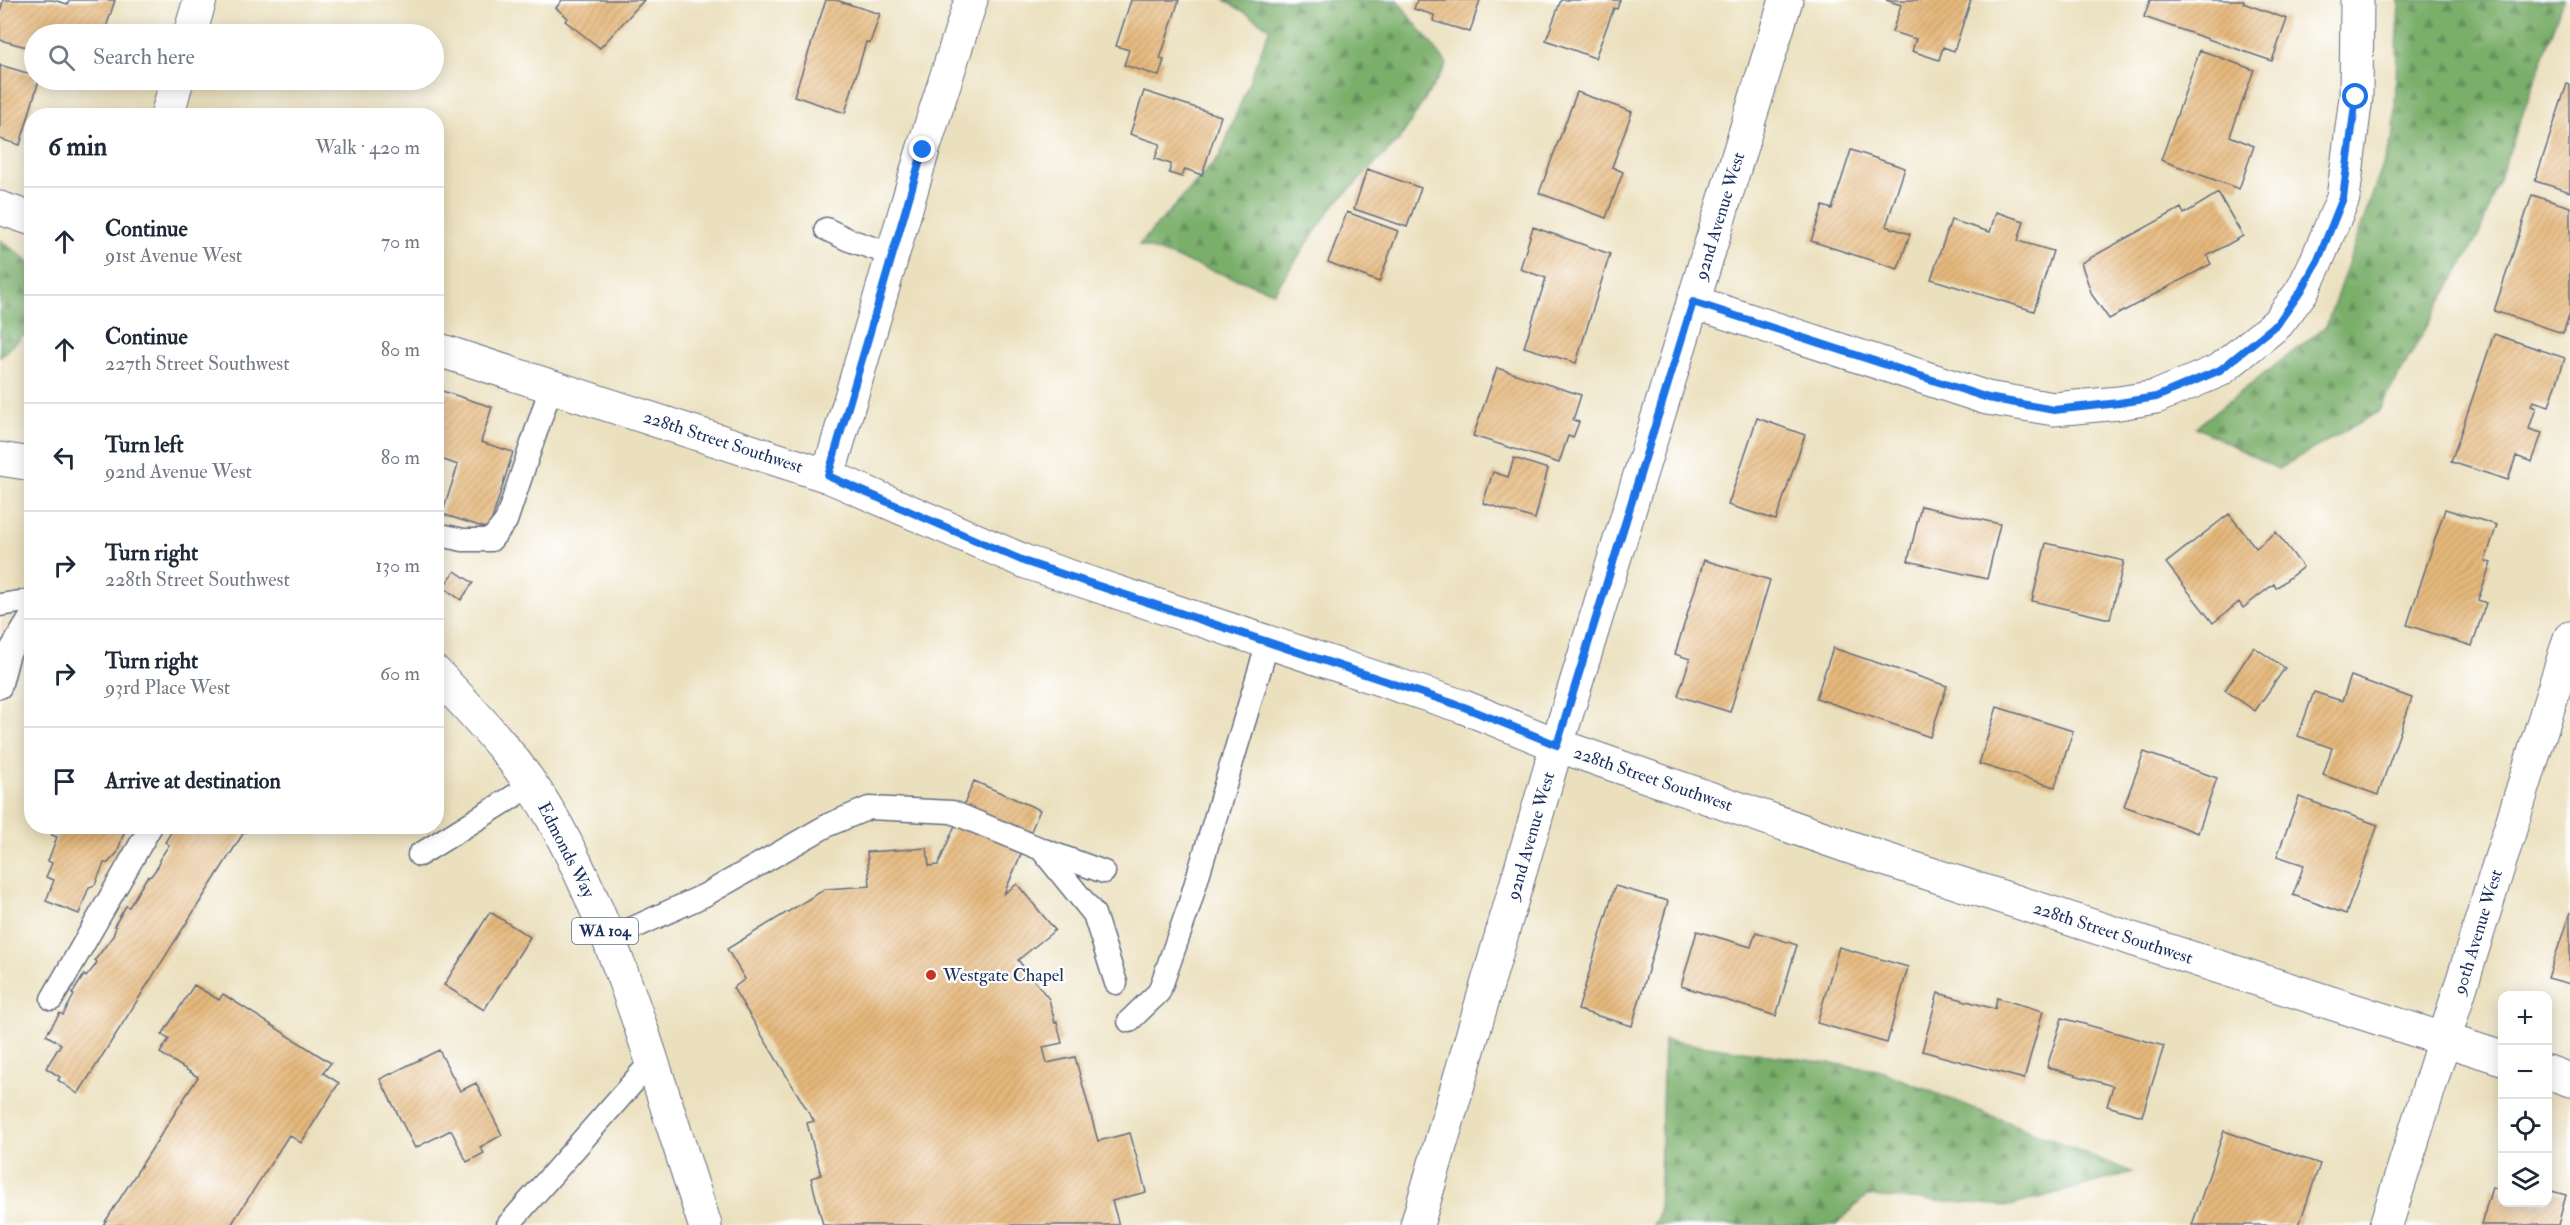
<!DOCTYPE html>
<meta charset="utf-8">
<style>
:root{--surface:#fff;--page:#f2f2f3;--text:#1f2937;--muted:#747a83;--line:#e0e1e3}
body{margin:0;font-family:"IM FELL Double Pica",serif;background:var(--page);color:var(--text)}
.controls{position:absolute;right:18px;bottom:18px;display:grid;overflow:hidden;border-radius:12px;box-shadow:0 3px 15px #0003}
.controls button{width:54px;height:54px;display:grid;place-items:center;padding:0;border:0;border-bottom:2px solid var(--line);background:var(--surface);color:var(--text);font:30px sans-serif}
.stop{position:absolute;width:18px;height:18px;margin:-14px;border:4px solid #1a73e8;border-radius:50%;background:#fff}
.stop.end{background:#1a73e8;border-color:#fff;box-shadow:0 2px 6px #0008}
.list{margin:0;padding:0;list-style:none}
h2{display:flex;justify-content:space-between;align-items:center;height:78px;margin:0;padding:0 24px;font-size:26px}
h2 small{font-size:20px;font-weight:400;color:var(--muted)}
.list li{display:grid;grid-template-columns:39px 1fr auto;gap:18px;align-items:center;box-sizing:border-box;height:108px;padding:0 24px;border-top:2px solid var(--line)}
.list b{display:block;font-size:22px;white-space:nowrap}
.list p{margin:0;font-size:20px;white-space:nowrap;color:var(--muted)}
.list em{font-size:20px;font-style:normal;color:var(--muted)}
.icon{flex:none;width:33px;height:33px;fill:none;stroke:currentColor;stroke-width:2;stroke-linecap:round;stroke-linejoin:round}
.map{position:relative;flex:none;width:2570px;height:1225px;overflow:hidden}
.search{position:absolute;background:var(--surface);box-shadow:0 3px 15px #0003;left:24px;top:24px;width:420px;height:66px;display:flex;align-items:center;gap:15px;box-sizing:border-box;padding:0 21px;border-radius:33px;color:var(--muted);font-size:22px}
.panel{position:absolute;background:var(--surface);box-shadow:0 3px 15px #0003;left:24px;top:108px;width:420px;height:726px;border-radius:24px}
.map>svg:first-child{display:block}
.forest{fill:url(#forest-firs);stroke:#4a6f64;stroke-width:1.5}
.building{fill:url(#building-hatch)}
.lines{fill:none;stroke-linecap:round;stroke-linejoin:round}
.lane-casing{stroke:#646d80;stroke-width:25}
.street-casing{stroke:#646d80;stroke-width:35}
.secondary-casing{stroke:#646d80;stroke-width:35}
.primary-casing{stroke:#646d80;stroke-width:35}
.lane{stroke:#fff;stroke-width:22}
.street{stroke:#fff;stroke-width:33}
.secondary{stroke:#fff;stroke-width:33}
.primary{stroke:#fff;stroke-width:33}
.route{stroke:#1a73e8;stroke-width:8}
.poi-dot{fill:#c8321e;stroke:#fff;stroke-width:2}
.labels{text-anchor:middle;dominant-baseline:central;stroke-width:4.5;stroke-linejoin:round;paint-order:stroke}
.shield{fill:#fff;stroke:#5f6d8e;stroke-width:1.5}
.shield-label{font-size:16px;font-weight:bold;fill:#1b2f5e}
.street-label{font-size:18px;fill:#1b2f5e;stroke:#fff}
.poi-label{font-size:18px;fill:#1b2f5e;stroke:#fff;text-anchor:start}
</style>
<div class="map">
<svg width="2570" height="1225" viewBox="0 0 2570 1225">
<defs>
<pattern id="forest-firs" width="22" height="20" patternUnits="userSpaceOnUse" patternTransform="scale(1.5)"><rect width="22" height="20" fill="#7aaf6b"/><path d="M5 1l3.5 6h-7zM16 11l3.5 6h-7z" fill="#638f5b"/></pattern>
<pattern id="building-hatch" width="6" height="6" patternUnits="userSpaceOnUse" patternTransform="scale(1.5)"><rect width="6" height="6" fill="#e5b87c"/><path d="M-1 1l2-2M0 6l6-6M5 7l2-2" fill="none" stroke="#c49e6e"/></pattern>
</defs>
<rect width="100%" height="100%" fill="#fff"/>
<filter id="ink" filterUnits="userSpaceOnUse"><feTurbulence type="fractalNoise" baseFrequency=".0167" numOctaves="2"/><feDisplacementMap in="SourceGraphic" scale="12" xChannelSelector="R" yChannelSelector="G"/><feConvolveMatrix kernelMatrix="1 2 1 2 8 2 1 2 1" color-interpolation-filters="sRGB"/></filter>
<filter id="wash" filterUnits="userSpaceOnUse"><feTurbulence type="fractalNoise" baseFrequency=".008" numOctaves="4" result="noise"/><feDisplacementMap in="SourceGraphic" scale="24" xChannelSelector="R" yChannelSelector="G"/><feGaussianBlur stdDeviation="1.35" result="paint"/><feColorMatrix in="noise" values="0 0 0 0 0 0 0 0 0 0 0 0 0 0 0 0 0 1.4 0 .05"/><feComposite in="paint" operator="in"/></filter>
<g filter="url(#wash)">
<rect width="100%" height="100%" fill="#ebe0be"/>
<path class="forest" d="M1225,0H1397L1447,64L1399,140L1332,207L1274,292L1139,245L1220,156L1270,28Z
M2399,0H2564L2479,235L2378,412L2278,469L2196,427L2326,326L2394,134Z
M0,240L31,263L32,328L0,357Z
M1664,1040L1878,1070L2132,1172L2010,1206L1866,1196L1836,1225H1653L1659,1214Z"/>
<g id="blocks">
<path class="building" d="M3,0H53L68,4L69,0H115L104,34H34V49L0,40V13Z
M562,0H644L600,48L565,21L568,18L556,8Z
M826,0H836L880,14L870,43L866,42L845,113L794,96Z
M1131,0H1179L1160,59L1164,60L1159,76L1124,65L1129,50L1116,46Z
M1417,0H1480L1470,32L1433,21L1434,15L1414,9Z
M1561,0H1620L1617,9L1614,8L1595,58L1546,40Z
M1886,0H1971L1954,51L1943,47L1939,60L1912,51L1916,39L1892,32L1901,5Z
M2150,0H2244L2243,3L2287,19L2272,61L2144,17Z
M2200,50L2254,70L2230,136L2254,146L2239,189L2161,160Z
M0,65L34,75V80H39L20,145L0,139Z
M2567,84L2570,85V192L2535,181Z
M1144,91L1221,116L1202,175L1185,169L1182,177L1169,173L1171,164L1155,159L1160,144L1130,134Z
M1577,92L1632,112L1612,167L1623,172L1606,218L1539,193Z
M1851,150L1905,168L1886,226L1910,234L1898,269L1811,241L1823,206L1832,209Z
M1367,169L1421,188L1407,227L1354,209Z
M2218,193L2243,236L2207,256L2211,264L2109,319L2092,295L2081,263L2181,208L2184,214Z
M2532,195L2570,207V313L2563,333L2494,311Z
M1347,212L1398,231L1379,282L1328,262Z
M1996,212L2024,221L2018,241L2053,251L2034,311L1931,279L1951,220L1990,232Z
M1533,227L1610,254L1576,363L1524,347L1546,278L1520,269Z
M2494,334L2565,358L2549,406L2533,401L2531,406L2536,408L2529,429L2542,433L2532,462L2516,456L2508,480L2451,462Z
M1497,368L1581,395L1573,420L1579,422L1573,438L1568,436L1559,463L1473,436Z
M436,389L492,407L481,442L513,452L489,529L442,514L458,465L441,459L440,465L436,464Z
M1757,418L1805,435L1776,520L1728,505Z
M1514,458L1548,469L1535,519L1483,503L1493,472L1508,477Z
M1921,506L2000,524L1987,579L1908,561Z
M2445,509L2497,525L2485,561L2491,563L2478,600L2486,603L2472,646L2407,625Z
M2229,514L2256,548L2276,532L2303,567L2276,588L2274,584L2243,608L2239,602L2213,623L2166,563Z
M2046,543L2124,561L2110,619L2032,601Z
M1704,560L1770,580L1730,712L1678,696L1690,659L1675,654Z
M455,571L473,583L461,600L443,587Z
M2254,647L2285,668L2255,711L2225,690Z
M1833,648L1947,686L1930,737L1816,698Z
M2351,676L2412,698L2378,795L2323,775L2332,748L2298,736L2314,692L2342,701Z
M1997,707L2073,731L2055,787L1979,764Z
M2144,752L2217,778L2198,833L2124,806Z
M974,781L1040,810L1004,894L1017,884L1055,930L1018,960L1049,999L1055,1023L1057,1022L1062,1043L1043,1047L1047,1063L1075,1057L1098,1141L1130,1133L1146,1192L1112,1201L1119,1225H823L811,1178L821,1175L807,1123L814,1121L733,988L745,979L727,949L825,889L870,886L867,852L927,848L929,866L938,865Z
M2299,797L2378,825L2346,914L2293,895L2304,865L2277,856Z
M55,826H124L125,830L117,853L108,863H104L95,885L89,887L79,914L46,901L54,880L46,877L52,863L48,861L57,837L52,835Z
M175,826H248L78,1094L58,1080L60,1077L46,1068L61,1044L46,1035L60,1013L63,1015L69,1004L74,995L72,994L84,975L86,977L94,967L97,962L95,960L113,936L116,927L114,926L126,906L129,907L147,877L151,876L159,865V860L169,845L165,842Z
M1615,886L1668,901L1632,1026L1578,1010Z
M490,912L530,937L484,1010L444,985Z
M2570,912V984L2548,978Z
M1697,931L1751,947L1756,932L1797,945L1776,1016L1681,986Z
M1839,947L1908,967L1887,1043L1817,1023Z
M194,985L219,1000L223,994L331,1063L323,1073L339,1083L301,1143L289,1135L231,1225H103L198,1077L160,1053L169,1039L162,1035Z
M1938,993L1995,1009L1997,998L2043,1011L2024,1079L1922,1051Z
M2062,1018L2164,1046L2142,1116L2107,1106L2113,1086L2047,1067Z
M439,1050L460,1091L476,1083L502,1135L480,1147L484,1153L467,1162L451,1130L415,1148L380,1079Z
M2224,1131L2320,1164L2299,1225H2192Z
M2492,1187L2502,1190V1202H2548V1190L2566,1195L2558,1225H2481Z"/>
</g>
</g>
<g filter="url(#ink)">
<use href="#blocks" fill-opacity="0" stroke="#646d80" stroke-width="1.5"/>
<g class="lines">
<g class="lane-casing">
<path id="lane" d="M826,229L849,240L894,255
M436,534L463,540H491L506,521L551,387
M0,605L32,600
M0,687L9,653L32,615
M1042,850L1094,914L1116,983
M419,855L532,785
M609,939L705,895L828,825L869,808L952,812L1041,849L1104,872
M52,999L151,826
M1129,1021L1159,992L1188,909L1268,642
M508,1225L651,1062"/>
</g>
<g class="street-casing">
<path id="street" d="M0,208L32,219
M1693,302L1987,398L2054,409L2119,403L2156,397L2220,370L2278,323L2302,291L2317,260L2343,198L2356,97L2357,0
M828,476L923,150L971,0
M1417,1225L1557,745L1786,0
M2386,1225L2570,638"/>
</g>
<g class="secondary-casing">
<path id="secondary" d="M190,34L200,0
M167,116L177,80
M436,349L828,476L1026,562L1464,707L1557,745L1884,859L2502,1058
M2548,1072L2570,1080"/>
</g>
<g class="primary-casing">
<path id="primary" d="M0,459L32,464
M436,673C482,721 528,771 559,830C624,953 661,1093 705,1225"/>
</g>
<use href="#lane" class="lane"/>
<use href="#street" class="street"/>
<use href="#secondary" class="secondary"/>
<use href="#primary" class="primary"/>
</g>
</g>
<g class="lines" filter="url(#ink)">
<path class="route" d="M923,150L828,476L1026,562L1464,707L1557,745L1693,302L1988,398L2054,410L2119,403L2156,397L2220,370L2278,323L2301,291L2318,260L2343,198L2356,97"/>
</g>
<circle class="poi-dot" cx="931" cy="975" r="6"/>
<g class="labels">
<rect class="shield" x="572" y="918" width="66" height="26" rx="4.5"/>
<g class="shield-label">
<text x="605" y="931">WA 104</text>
</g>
<g class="street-label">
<text transform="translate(1720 216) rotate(-73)">92nd Avenue West</text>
<text transform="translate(723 442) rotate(18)">228th Street Southwest</text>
<text transform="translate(1653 779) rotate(19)">228th Street Southwest</text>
<text transform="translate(1531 836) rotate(-74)">92nd Avenue West</text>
<text transform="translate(566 850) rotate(63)">Edmonds Way</text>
<text transform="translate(2478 932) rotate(-73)">90th Avenue West</text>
<text transform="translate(2113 933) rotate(18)">228th Street Southwest</text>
</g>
<g class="poi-label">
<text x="943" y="975">Westgate Chapel</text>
</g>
</g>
</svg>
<div class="controls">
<button>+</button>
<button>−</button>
<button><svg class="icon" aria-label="locate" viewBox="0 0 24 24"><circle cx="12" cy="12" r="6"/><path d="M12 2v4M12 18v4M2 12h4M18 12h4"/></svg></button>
<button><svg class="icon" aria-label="layers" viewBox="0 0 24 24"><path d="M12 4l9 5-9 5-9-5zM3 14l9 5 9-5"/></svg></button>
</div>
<div class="stop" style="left:2356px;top:97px"></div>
<div class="stop end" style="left:923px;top:150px"></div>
<div class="search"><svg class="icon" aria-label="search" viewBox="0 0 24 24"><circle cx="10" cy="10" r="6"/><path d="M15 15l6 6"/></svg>Search here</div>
<section class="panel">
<h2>6 min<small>Walk · 420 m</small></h2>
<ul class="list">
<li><svg class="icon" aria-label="ahead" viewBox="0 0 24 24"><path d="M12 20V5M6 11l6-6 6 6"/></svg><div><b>Continue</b><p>91st Avenue West</p></div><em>70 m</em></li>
<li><svg class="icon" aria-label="ahead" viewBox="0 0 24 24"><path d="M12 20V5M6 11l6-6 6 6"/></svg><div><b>Continue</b><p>227th Street Southwest</p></div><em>80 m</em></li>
<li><svg class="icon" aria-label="left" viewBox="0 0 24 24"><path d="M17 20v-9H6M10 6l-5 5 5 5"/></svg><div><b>Turn left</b><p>92nd Avenue West</p></div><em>80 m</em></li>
<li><svg class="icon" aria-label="right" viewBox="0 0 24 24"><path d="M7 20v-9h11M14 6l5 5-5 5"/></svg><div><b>Turn right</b><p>228th Street Southwest</p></div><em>130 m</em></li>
<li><svg class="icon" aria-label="right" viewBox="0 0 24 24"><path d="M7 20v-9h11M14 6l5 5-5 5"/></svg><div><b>Turn right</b><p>93rd Place West</p></div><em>60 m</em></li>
<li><svg class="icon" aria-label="arrive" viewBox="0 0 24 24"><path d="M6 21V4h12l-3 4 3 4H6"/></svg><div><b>Arrive at destination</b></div></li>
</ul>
</section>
</div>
